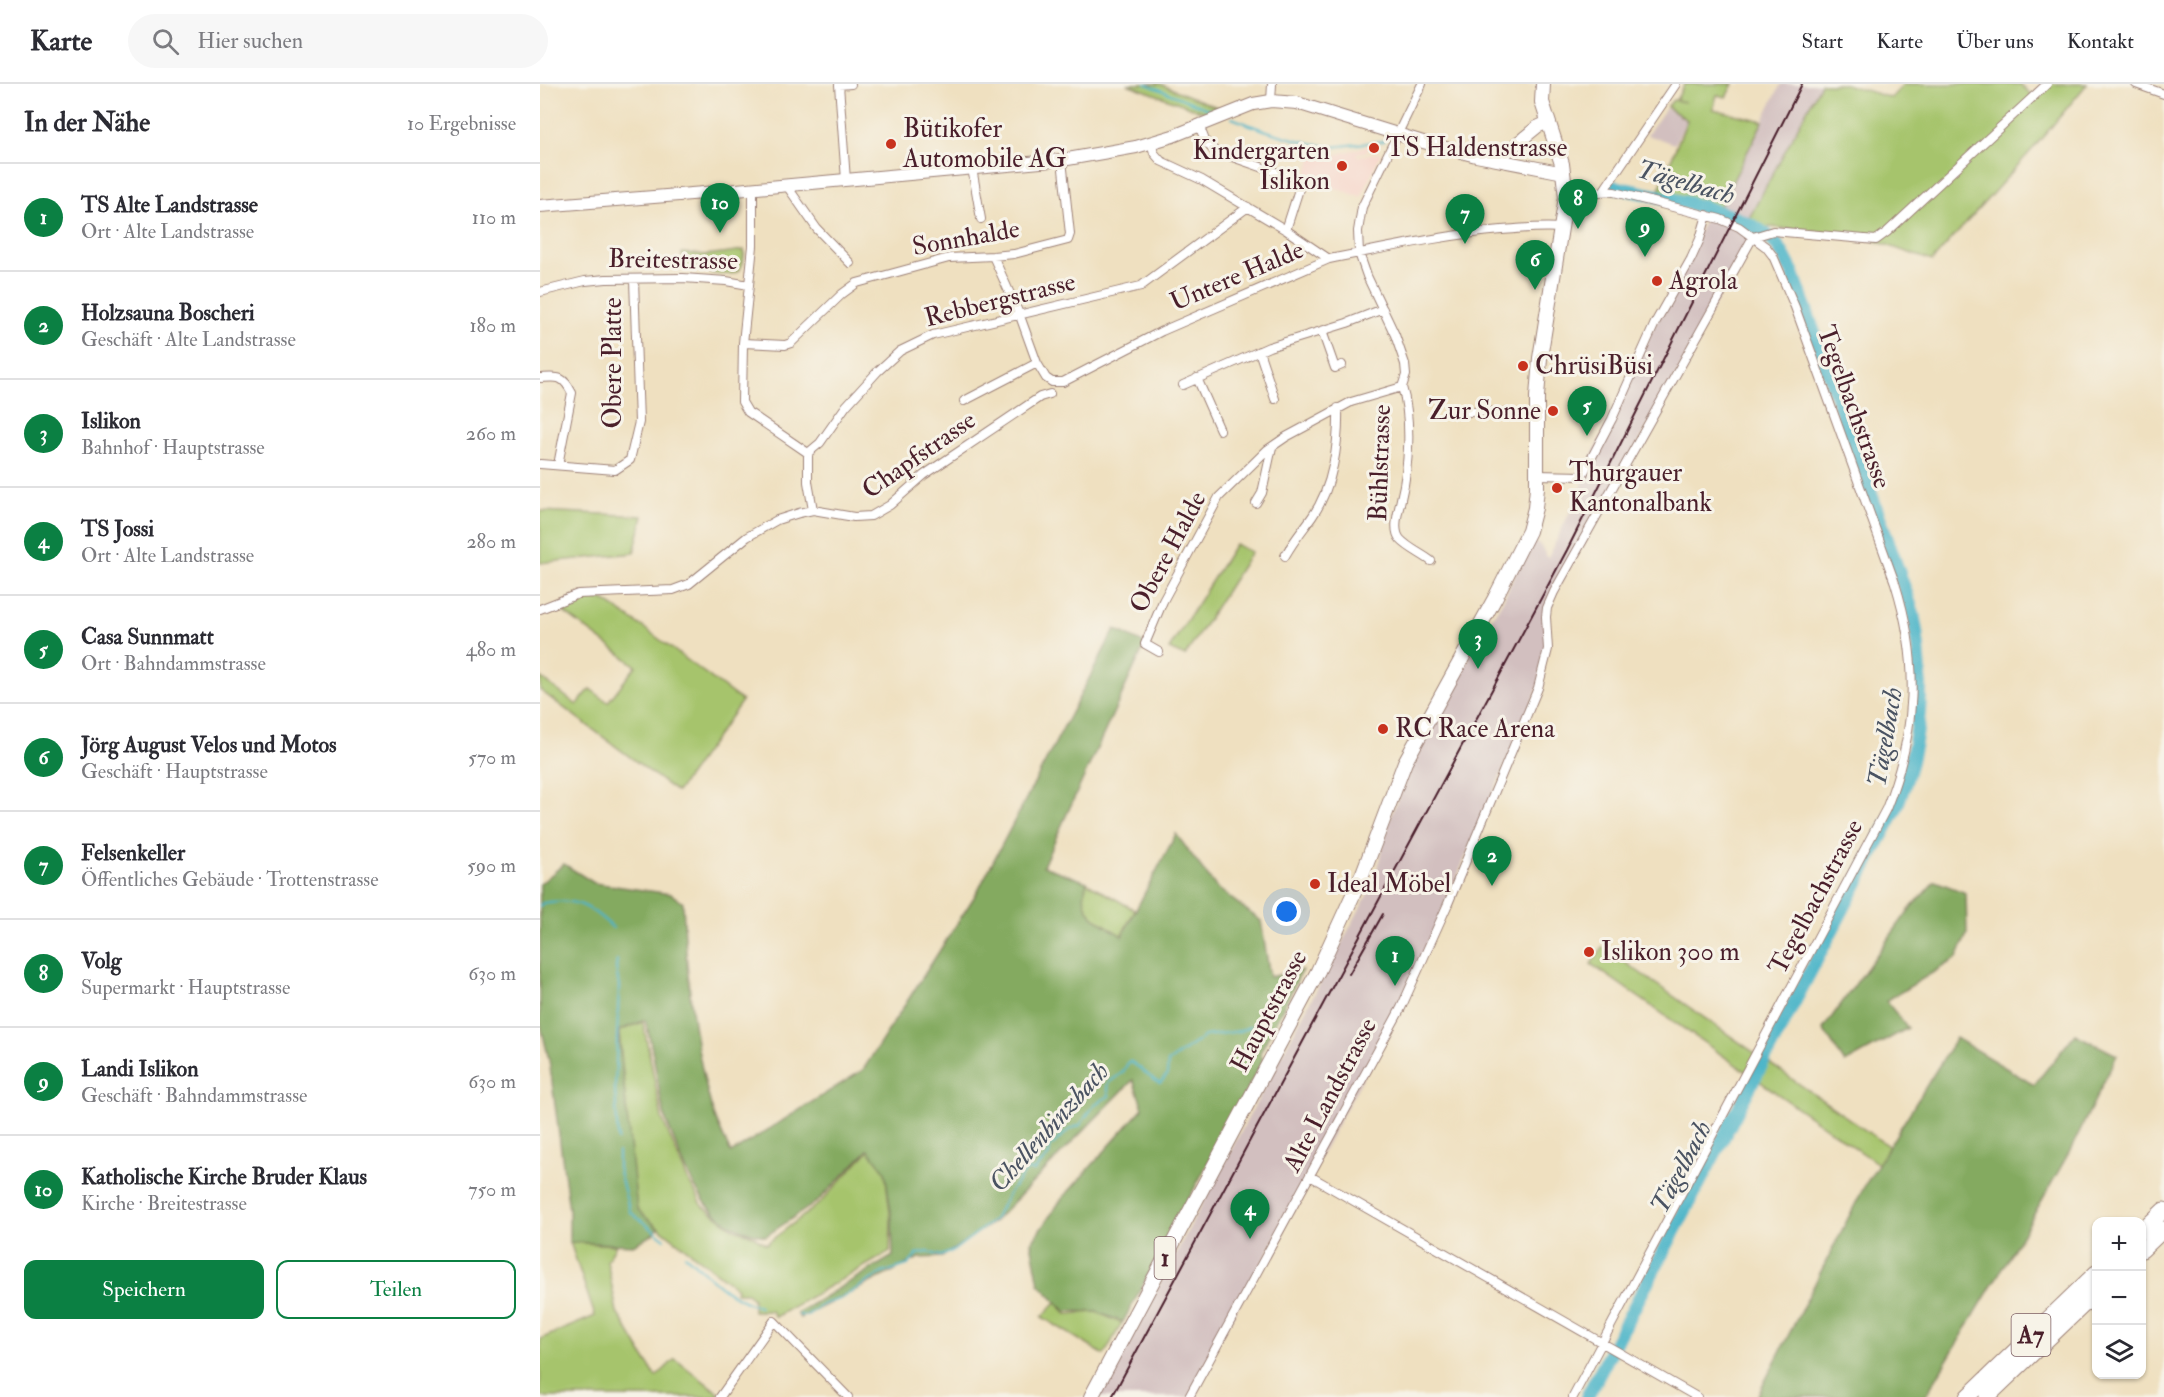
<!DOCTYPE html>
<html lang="de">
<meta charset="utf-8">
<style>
:root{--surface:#fff;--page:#f7f7f7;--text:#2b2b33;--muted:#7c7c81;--line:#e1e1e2;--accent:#0b8043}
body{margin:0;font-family:"IM FELL Double Pica",serif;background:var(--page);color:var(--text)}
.controls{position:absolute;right:18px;bottom:18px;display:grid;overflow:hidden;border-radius:12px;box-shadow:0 2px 4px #0004}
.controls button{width:54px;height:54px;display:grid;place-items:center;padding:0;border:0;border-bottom:2px solid var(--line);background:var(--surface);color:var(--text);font:30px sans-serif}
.you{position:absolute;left:747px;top:828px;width:21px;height:21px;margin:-15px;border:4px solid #fff;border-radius:50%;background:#1a73e8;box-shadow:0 0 0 9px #1a73e833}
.badge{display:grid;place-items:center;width:39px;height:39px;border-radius:50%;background:var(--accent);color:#fff;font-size:20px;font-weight:700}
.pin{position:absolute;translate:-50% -50px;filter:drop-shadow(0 2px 3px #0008)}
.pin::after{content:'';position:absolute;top:32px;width:21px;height:18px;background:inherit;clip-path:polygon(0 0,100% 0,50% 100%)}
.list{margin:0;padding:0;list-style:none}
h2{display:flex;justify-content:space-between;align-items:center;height:78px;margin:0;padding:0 24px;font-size:26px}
h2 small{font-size:20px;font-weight:400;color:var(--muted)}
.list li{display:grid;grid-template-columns:39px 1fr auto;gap:18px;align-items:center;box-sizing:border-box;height:108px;padding:0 24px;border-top:2px solid var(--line)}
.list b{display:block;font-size:22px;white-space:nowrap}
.list p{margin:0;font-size:20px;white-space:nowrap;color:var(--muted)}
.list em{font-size:20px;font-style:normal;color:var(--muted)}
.actions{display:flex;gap:12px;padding:18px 24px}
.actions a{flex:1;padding:14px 0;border:2px solid var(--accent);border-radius:12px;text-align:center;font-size:21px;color:var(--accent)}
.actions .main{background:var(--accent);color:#fff}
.icon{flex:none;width:33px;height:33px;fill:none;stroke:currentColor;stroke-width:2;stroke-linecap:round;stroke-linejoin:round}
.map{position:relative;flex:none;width:1624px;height:1313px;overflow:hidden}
header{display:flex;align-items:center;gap:36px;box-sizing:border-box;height:84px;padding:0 30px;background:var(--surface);border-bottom:2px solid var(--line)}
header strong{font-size:28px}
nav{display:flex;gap:33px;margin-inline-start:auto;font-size:21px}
.search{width:420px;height:54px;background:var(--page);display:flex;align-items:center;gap:15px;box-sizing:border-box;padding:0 21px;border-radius:33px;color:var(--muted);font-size:22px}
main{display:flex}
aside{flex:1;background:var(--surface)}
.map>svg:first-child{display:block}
.built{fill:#f7d1c6}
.industrial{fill:#d2bfbf}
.green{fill:#a6c46c;stroke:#78724c;stroke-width:1.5}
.forest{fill:#84aa60;stroke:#676446;stroke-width:1.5}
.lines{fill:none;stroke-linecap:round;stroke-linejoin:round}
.stream{stroke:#4ab4c8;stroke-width:2}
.river{stroke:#4ab4c8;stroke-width:14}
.street-casing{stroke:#9c8076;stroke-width:10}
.secondary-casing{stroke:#9c8076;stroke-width:14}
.primary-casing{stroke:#9c8076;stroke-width:16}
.highway-casing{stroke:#9c8076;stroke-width:17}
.street{stroke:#fff;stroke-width:8}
.secondary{stroke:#fff;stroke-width:12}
.primary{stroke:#fff;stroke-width:14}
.highway{stroke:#fff;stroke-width:15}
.rail{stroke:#4a1f2b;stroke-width:2}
.poi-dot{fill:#c8321e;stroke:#f7f3e8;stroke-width:2}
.labels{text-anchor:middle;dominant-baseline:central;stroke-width:6;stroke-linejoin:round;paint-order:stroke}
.shield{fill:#f7f3e8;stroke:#7e5f64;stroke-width:1.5}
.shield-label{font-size:24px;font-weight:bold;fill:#4a1f2b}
.poi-label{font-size:26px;fill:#4a1f2b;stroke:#f7f3e8;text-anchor:start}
.street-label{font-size:26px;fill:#4a1f2b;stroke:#f7f3e8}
.water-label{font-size:27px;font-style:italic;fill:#4a5362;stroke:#f7f3e8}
</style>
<header>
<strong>Karte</strong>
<div class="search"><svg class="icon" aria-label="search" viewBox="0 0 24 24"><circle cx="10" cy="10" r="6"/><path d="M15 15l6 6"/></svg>Hier suchen</div>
<nav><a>Start</a><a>Karte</a><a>Über uns</a><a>Kontakt</a></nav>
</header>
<main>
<aside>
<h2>In der Nähe<small>10 Ergebnisse</small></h2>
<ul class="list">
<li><span class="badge">1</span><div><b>TS Alte Landstrasse</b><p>Ort · Alte Landstrasse</p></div><em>110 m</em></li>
<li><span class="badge">2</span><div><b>Holzsauna Boscheri</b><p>Geschäft · Alte Landstrasse</p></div><em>180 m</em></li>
<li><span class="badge">3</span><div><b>Islikon</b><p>Bahnhof · Hauptstrasse</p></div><em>260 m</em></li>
<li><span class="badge">4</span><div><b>TS Jossi</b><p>Ort · Alte Landstrasse</p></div><em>280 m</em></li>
<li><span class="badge">5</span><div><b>Casa Sunnmatt</b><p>Ort · Bahndammstrasse</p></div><em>480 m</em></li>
<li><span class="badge">6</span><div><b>Jörg August Velos und Motos</b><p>Geschäft · Hauptstrasse</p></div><em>570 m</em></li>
<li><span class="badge">7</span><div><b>Felsenkeller</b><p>Öffentliches Gebäude · Trottenstrasse</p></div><em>590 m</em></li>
<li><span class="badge">8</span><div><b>Volg</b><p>Supermarkt · Hauptstrasse</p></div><em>630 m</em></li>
<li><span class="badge">9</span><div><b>Landi Islikon</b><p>Geschäft · Bahndammstrasse</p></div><em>630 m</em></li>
<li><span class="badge">10</span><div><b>Katholische Kirche Bruder Klaus</b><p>Kirche · Breitestrasse</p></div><em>750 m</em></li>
</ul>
<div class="actions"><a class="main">Speichern</a><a>Teilen</a></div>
</aside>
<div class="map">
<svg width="1624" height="1313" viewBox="0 0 1624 1313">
<rect width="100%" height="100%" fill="#f7f3e8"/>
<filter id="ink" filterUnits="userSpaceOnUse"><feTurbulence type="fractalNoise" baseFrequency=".0167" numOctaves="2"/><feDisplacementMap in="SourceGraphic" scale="12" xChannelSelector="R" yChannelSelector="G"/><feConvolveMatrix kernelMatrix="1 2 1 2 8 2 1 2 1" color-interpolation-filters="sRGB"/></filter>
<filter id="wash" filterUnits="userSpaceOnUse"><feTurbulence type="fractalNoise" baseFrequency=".008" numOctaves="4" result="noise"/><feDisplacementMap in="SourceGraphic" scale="24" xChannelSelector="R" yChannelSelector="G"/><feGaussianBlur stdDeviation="1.35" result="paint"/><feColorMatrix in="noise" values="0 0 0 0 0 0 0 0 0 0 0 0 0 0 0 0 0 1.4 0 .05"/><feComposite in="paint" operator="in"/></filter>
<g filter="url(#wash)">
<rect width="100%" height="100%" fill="#efe0c0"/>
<path class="built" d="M828,62V67L817,69V72L841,69L821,113L766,94L773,65L795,71Z"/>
<path class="industrial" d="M1241,0H1281L1207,138L1179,124Z
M1126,24L1147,35L1135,60L1107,51Z
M1167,131L1213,153L1007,524L1008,565L998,604L861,924L649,1313H559L833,800L850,734L870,684L934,564L964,514L991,456L1000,461L1008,474L1043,400L1042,392Z"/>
<path class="green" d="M587,0H620L689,28L677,33Z
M1145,0H1193L1186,13L1177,11L1173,25L1223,37L1179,124L1119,106L1147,36L1127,23L1133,16L1145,18L1136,16Z
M1281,0H1305L1351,14L1364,0H1480L1495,14L1511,0H1547L1497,60L1392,177L1324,153L1230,143L1222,146L1207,138Z
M204,166C205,192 192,192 170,189L169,186L143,184L142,169L166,171Z
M0,427L103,432L94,469L0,479Z
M695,460L711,468L645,572L629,565Z
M49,512L65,517L107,546L202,617L137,708L0,606V593L37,621L50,605L68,618L96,582L21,526C29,515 36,513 49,512Z
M546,798L595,826L581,852L547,828L543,810Z
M1063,863L1358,1069L1347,1086L1051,880Z
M103,938L122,1034L148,1096L163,1122L194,1145L210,1150L226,1160L280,1119L329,1066L345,1087L351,1137L350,1168L235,1233L231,1227H213V1214L207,1209H196L197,1204L96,1126L79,947Z
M30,1158L76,1161L67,1177L77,1228L116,1293L135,1275L180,1310L178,1313H0V1255L55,1232Z
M516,1218L526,1230L556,1228L582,1239L564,1271L502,1233Z"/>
<path class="forest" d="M575,545L605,560L503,782L547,798C536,829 560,837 582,852L636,750L676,803L721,837L730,893L762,886L720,969L723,976L583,1238L557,1228L525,1227L499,1200L491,1159L521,1116L603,1024L593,996L455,1137L402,1173L379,1174L260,1234L257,1229L353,1172L352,1136L345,1087L328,1066L278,1117L226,1152C175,1145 157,1113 139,1069C134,1056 128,1043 124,1030C117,1000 114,966 105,936L78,947L97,1125L118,1144L112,1151L93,1161L29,1158V1126L9,976L0,938V800L24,780L54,799L131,810L143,819C146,884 152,951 169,1014C173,1033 183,1051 191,1069L323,986L436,810Z
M1395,797L1426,809L1427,850L1417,874L1346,917L1368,944L1305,979L1283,945L1369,826Z
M1535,950L1577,971L1530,1067L1481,1153L1385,1313H1217L1325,1101L1416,954L1494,1001Z"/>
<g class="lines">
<path class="stream" d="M606,0L678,29
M692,34C724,47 758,58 792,63L844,57
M0,822L3,819C36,813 50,822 73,844
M77,876L76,884L79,902L75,1005L78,1056
M78,1068V1084L90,1128L125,1155
M145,1171C168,1191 189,1215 220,1223
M259,1231L266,1232L284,1220L300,1215L342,1189L368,1181L378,1170L388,1168L401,1172L413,1167L454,1136L469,1109L487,1086L494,1087L509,1071L510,1063L530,1045L540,1041L555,1020L569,1012L567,1000L583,988L589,977C601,983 608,993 620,999L627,991L628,978L665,952L700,947L711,942"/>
<path class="river" d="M1047,1313L1355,726C1382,660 1386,598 1373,529L1253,189C1246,177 1241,163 1230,154C1197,125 1119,113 1075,103"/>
</g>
</g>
<g filter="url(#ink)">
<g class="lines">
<g class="street-casing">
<path id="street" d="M1596,0L1624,10
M731,17L732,0
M659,41L666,59L675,67L753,94L760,102L746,146
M611,58L614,69L621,77L662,96L746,146L789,175C847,164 903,151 962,146C981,145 1001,142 1021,144
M432,84L441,135
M306,96L299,1L311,0
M247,102L277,145L310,179
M1064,106L1136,0
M1026,113C1042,112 1058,105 1074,108L1180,135L1199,143L1226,163L1233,172L1255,223L1355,499C1380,579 1377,647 1346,725L1033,1313
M453,172L480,232L497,279L506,294L512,298H523L622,247L789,175
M209,201L203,259L202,318L208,328L268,369V398L273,426
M0,208L45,197L66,195L143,194L186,197L209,201L213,162V105
M782,247L795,284L802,281
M203,259L245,261L251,259L302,210L317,199L409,174L453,172L474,170L528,156L530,150L522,76
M719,267L735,315
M0,294C18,293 23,291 32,309L18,381
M657,294L680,346
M643,301L729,263L807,239L843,225
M862,303L866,291L865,280L855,251L827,192L819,169L818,147L822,123L882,0
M862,303C872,335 869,383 861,415C859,426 852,445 860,455C868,464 882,470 891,477
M424,317L497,279
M913,329C946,326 963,327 996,333
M268,369L280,359L306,322L338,287L360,267L393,251L601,202L708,123
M0,380L75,386L90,376L99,338L94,196
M997,391L1042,392L1072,335L1115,239L1151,175L1160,155L1167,131
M716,419L722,409L732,363
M745,472C754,456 762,447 772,433C793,403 799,360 798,324
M0,525L38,510L133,506L149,500L207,453L237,436L259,429L273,426L314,433L331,432L350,421L384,391L500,313L510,310
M619,568L605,560L623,517L679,413L727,366L746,353L811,318L862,303
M770,1092L1157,1313
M180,1313L234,1237L308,1313
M649,1313L861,924L907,822L998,604L1008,565L1006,533L1007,524L1014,508L1213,153L1233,147L1336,156L1347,148L1507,0"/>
</g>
<g class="secondary-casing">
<path id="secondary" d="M957,76L997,43L1008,38
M0,122L164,109L522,76L596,63L633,52L713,20L731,17L757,19L883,58L936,72L1024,89"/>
</g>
<g class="primary-casing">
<path id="primary" d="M551,1313L778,887L823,789L865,678L955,514L989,447L995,424L997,404V313L1000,274L1026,113L1022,80L1002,18L1003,0"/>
</g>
<g class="highway-casing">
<path id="highway" d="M1602,1147L1624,1126
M1602,1166L1624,1145
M1427,1313L1556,1189
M1447,1313L1556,1209"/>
</g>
<use href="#street" class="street"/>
<use href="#secondary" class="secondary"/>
<use href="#primary" class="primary"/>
<use href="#highway" class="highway"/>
<path class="rail" d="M809,890L843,830
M572,1313L1027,466L1262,0"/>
</g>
</g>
<g class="poi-dot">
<circle cx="351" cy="60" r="6"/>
<circle cx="834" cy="64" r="6"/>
<circle cx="802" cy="82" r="6"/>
<circle cx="1117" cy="197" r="6"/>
<circle cx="983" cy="282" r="6"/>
<circle cx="1013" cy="327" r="6"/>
<circle cx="1017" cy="404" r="6"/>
<circle cx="843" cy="645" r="6"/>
<circle cx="775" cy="800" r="6"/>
<circle cx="1049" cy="868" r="6"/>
</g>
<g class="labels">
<g class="shield">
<rect x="614.5" y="1153" width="21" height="42" rx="4.5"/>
<rect x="1471.5" y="1230" width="39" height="42" rx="4.5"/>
</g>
<g class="shield-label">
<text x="625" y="1174">1</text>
<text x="1491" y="1251">A7</text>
</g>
<g class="poi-label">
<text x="363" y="45">Bütikofer<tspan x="363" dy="30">Automobile AG</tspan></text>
<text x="846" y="64">TS Haldenstrasse</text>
<text x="790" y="67" text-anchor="end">Kindergarten<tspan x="790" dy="30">Islikon</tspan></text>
<text x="1129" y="197">Agrola</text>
<text x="995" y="282">ChrüsiBüsi</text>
<text x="1001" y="327" text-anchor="end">Zur Sonne</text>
<text x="1029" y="389">Thurgauer<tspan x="1029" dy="30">Kantonalbank</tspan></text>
<text x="855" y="645">RC Race Arena</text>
<text x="787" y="800">Ideal Möbel</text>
<text x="1061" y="868">Islikon 300 m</text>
</g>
<g class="street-label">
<text transform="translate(426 154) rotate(-10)">Sonnhalde</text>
<text transform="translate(133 176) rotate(1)">Breitestrasse</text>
<text transform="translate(697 192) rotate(-23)">Untere Halde</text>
<text transform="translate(460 216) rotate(-14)">Rebbergstrasse</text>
<text transform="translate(73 279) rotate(-90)">Obere Platte</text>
<text transform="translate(1314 323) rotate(70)">Tegelbachstrasse</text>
<text transform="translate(379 371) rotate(-35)">Chapfstrasse</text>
<text transform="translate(840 379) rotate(-88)">Bühlstrasse</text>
<text transform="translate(628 468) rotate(-62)">Obere Halde</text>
<text transform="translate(1276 813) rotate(-62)">Tegelbachstrasse</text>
<text transform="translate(729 927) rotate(-62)">Hauptstrasse</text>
<text transform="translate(790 1011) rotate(-62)">Alte Landstrasse</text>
</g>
<g class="water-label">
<text transform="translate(1146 98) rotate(16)">Tägelbach</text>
<text transform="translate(1345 653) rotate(-80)">Tägelbach</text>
<text transform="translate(509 1043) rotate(-48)">Chellenbinzbach</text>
<text transform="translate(1141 1083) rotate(-62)">Tägelbach</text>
</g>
</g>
</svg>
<div class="controls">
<button>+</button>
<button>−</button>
<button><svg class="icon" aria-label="layers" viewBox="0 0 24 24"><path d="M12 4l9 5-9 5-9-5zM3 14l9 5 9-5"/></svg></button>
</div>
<div class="you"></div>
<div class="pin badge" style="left:855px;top:902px">1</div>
<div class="pin badge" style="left:952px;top:802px">2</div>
<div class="pin badge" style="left:938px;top:585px">3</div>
<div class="pin badge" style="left:710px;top:1155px">4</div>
<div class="pin badge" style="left:1047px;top:352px">5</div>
<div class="pin badge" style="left:995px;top:206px">6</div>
<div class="pin badge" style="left:925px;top:160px">7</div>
<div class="pin badge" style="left:1038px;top:145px">8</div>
<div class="pin badge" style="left:1105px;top:173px">9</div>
<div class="pin badge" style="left:180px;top:149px">10</div>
</div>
</main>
